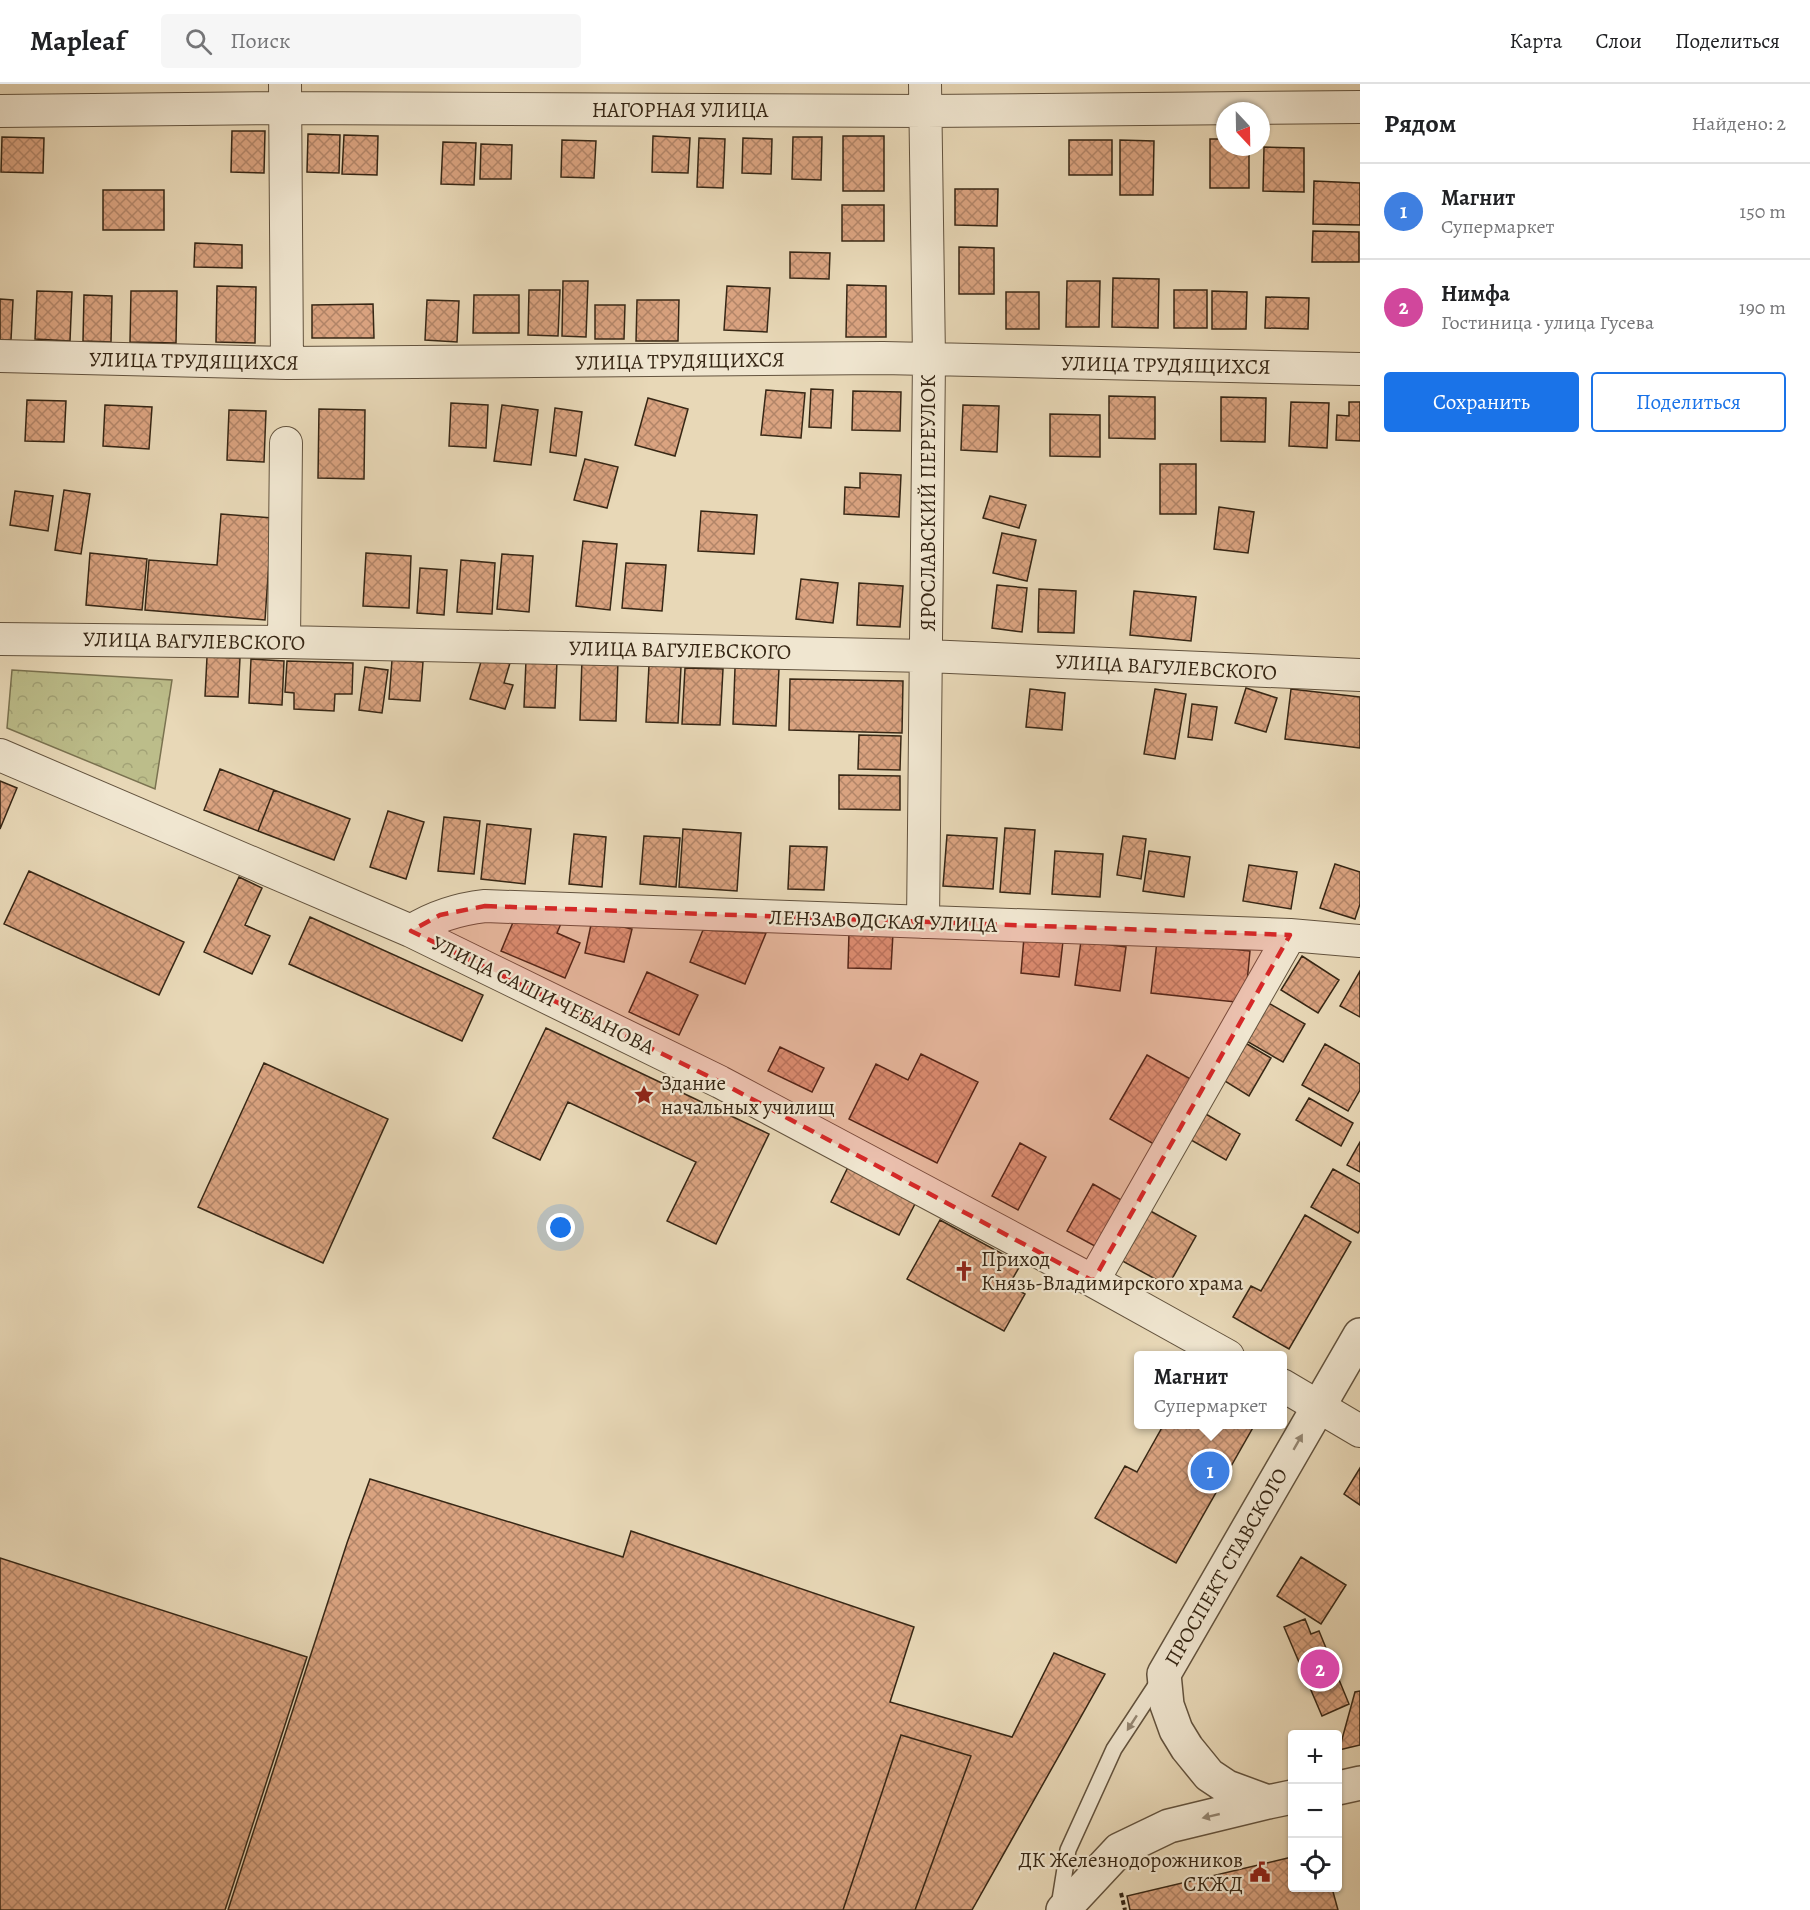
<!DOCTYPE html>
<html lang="ru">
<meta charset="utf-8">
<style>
:root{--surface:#fff;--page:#f6f6f6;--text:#202124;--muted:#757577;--line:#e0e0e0;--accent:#1a73e8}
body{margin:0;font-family:Alegreya,serif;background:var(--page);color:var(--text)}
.controls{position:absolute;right:18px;bottom:18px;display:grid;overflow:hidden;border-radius:6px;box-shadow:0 2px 4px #0004}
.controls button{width:54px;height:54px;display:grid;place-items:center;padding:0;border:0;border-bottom:2px solid var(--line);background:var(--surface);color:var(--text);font:30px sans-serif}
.compass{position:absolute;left:1216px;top:18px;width:54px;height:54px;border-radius:50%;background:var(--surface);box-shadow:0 2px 4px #0004;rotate:158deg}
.you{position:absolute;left:561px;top:1144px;width:21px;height:21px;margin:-15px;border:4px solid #fff;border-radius:50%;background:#1a73e8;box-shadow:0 0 0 9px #1a73e833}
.badge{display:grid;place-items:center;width:39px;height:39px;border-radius:50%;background:var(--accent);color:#fff;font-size:20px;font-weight:700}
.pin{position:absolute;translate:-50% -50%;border:3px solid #fff;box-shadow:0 2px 6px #0006}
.popup{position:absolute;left:1134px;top:1267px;width:153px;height:78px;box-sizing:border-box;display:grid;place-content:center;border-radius:6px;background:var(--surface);filter:drop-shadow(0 2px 4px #0005);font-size:20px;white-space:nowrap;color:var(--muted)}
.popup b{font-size:22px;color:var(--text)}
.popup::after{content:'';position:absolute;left:50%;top:100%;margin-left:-12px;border:12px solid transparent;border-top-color:var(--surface)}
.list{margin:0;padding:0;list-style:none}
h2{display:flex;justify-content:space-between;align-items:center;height:78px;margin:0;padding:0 24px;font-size:26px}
h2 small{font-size:20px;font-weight:400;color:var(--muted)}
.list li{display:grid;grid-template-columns:39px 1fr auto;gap:18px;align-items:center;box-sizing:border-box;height:96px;padding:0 24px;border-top:2px solid var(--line)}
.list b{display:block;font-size:22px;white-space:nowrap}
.list p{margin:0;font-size:20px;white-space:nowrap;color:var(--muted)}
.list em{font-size:20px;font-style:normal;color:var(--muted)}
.actions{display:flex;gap:12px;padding:18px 24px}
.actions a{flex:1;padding:14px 0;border:2px solid var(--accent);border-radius:6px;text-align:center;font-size:21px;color:var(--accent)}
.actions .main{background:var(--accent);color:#fff}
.icon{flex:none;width:33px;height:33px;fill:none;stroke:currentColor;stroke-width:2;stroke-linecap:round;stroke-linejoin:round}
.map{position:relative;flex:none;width:1360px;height:1826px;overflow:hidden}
header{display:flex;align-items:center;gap:36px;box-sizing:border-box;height:84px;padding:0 30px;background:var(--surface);border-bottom:2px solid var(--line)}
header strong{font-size:28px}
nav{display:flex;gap:33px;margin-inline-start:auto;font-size:21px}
.search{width:420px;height:54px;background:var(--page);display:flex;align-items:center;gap:15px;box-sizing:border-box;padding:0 21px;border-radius:6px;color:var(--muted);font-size:22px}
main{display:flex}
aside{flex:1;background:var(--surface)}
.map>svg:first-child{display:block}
.park{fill:url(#park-crowns);stroke:#7a7250;stroke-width:1.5}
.building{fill:url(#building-cross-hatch);stroke:#372715;stroke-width:1.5}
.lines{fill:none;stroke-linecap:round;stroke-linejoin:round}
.service-casing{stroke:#63533e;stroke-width:18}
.minor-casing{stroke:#63533e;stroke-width:34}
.tertiary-casing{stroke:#63533e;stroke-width:36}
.path{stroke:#372715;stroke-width:4;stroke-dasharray:4.5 3;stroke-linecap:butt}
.service{stroke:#f0e6d0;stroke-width:15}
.minor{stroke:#f0e6d0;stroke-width:32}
.tertiary{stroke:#f0e6d0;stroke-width:33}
.oneway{fill:#948672}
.marked{fill:#d62828;fill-opacity:0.2;stroke:#d62828;stroke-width:4.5;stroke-dasharray:12 8;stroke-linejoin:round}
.labels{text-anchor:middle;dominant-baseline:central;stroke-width:4.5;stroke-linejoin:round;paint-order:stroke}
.street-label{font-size:21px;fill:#372715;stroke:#f0e6d0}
.poi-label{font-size:21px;fill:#372715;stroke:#f0e6d0;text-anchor:start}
</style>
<header>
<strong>Mapleaf</strong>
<div class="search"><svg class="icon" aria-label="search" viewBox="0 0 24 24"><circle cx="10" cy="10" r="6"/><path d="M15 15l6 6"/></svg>Поиск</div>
<nav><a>Карта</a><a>Слои</a><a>Поделиться</a></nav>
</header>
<main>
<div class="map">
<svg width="1360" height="1826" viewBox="0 0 1360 1826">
<defs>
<pattern id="park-crowns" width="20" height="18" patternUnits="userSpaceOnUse" patternTransform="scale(1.5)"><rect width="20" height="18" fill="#bcbd8a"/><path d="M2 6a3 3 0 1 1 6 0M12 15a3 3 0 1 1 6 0" fill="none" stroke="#a2a276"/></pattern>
<pattern id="building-cross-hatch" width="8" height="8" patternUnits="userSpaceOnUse" patternTransform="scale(1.5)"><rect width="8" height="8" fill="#daa380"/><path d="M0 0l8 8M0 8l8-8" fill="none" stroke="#b28568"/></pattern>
</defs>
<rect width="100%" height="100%" fill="#e8d8b7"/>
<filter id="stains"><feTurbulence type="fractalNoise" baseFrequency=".00333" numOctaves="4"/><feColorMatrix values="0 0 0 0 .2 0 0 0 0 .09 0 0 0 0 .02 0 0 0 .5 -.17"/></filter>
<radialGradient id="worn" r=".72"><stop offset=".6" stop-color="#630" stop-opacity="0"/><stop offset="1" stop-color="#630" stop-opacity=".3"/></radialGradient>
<path class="park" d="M12,586L172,596L155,705L7,644Z"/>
<path class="building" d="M232,47H265L264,89L231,88Z
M308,50L340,51L339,89L307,88Z
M344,51L378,52L377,91L342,90Z
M653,52L690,54L688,89L652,88Z
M843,52H884V107H843Z
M2,53L44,54L43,89L1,88Z
M793,53H822L821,96L792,95Z
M699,54L725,55L723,104L697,103Z
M743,54L772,55L771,90L742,89Z
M1210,55H1225V63H1249V104H1210Z
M562,56L596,57L594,94L561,93Z
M1069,56H1112V91H1069Z
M1120,56L1154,57L1153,111H1120Z
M443,58L476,59L474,101L441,100Z
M481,60L512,61L511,95H480Z
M1264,63L1304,64V108L1263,107Z
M1314,97L1360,99V141L1313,140Z
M955,105H998L997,142L955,141Z
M103,106H164V146H103Z
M842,121H884V157H842Z
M1313,147L1359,148V178H1312Z
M195,159L242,161V184L194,183Z
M959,163L994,164V210H959Z
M790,168L830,169L829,195L790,194Z
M1113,194L1159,195L1158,244L1112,243Z
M563,197H588L586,253L562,252Z
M1067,197H1100L1099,243H1066Z
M847,201L886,202V253H846Z
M217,202L256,203L255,259L216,258Z
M727,202L770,204L767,248L724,246Z
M529,206H560L558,252L528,251Z
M1174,206H1207V244H1174Z
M37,207L72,208L70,257L35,255Z
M131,207H177L176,259L130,258Z
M1212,207L1247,208L1246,245H1212Z
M1006,208H1039V245H1006Z
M84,211L112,212L111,258L83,257Z
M474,211H519V249H473Z
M1266,213L1309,214L1308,245L1265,244Z
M0,215L13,216L11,256H0Z
M427,216L459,217L457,258L425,256Z
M637,216H679L678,257H636Z
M373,220L374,254H312V221Z
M595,221H625L624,255H595Z
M811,305L833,306L831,344L809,343Z
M766,306L805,309L801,354L761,351Z
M853,307L901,308L900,347L852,346Z
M1109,312L1155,313V355L1109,354Z
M1221,313L1266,314L1265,358L1221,357Z
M648,314L688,325L675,372L635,361Z
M27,316L66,317L64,358L25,357Z
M1291,318L1329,319L1327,364L1289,362Z
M1349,318H1360V357L1336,356L1337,331L1349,332Z
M451,319L488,321L486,364L449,362Z
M105,321L152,323L149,365L103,362Z
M502,321L538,326L531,381L494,377Z
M963,321L999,322L997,368L961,366Z
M555,324L582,328L576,372L550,368Z
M319,325L365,326L364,395L318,394Z
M229,326L266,327L264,378L227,376Z
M1050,330L1100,331V373L1050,372Z
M585,375L618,383L607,424L574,416Z
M1160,380H1196V430H1160Z
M860,389L901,391L899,433L844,430L845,403L860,404Z
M64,406L90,410L81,470L55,466Z
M15,407L53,412L48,447L10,441Z
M990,412L1026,421L1019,444L983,434Z
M1219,423L1254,428L1248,469L1214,465Z
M701,427L757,431L754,470L698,467Z
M221,430L272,434L265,536L145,526L149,476L217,481Z
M1002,449L1036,456L1027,497L993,489Z
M583,457L617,460L610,526L576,522Z
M90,469L147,475L142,526L86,521Z
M366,469L411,472L409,524L363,522Z
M502,470L533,472L529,528L497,525Z
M461,476L495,479L492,530L457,528Z
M626,479L666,481L662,527L622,524Z
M420,484L447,486L444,531L417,529Z
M801,495L838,499L833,539L796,535Z
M859,499L903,502L900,543L857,541Z
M997,501L1027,504L1022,548L992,544Z
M1039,505L1076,507L1074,549L1038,548Z
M1134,507L1196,513L1191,557L1130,551Z
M483,571L510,579L504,599L513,601L505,625L470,615Z
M207,573L240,574L238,613L205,612Z
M251,575L284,577L282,621L249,619Z
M582,575L618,576L616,637L580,636Z
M392,576L423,578L420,617L389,615Z
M526,576L557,577L555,624L524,623Z
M287,577L353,579L352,610H335L334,627L294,625V609L285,608Z
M649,581L681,583L678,639L646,638Z
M365,583L388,586L382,629L359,626Z
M685,584L723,585L720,641L682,640Z
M735,584L779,585L776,642L733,640Z
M790,595L903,597L902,649L789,646Z
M1246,604L1277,614L1266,648L1235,639Z
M1030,605L1065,609L1062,646L1026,643Z
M1155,605L1186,610L1175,675L1144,670Z
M1291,605L1360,613V664L1285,655Z
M1192,620L1217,623L1212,656L1188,653Z
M859,651L901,652L900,686L858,685Z
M220,685L274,706L258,747L204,726Z
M839,691L900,692V726L839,725Z
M0,697L17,704L0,745Z
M274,706L350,735L334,776L258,747Z
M388,727L424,738L406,795L370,783Z
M444,733L480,737L474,790L438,787Z
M487,740L531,745L525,800L481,795Z
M1005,744L1035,746L1030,810L1000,808Z
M683,745L741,749L737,807L679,803Z
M574,750L606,753L602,803L569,800Z
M947,751L997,754L993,805L943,802Z
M644,752L680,754L676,803L640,800Z
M1123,752L1146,755L1141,795L1117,791Z
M790,762L827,763L824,806L788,805Z
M1055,767L1103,770L1100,813L1052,810Z
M1149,767L1190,773L1184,813L1143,807Z
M1335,780L1360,788V820L1355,835L1320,824Z
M1249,781L1297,788L1291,825L1243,817Z
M29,787L184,858L159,911L4,840Z
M239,793L262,804L245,841L270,852L252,890L204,868Z
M310,833L483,911L462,957L289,880Z
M514,836L562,837L557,849L580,859L565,894L501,867Z
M592,836L632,845L624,878L585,869Z
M703,846L766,849L745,900L690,878Z
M849,848L893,849L891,885L848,884Z
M1024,853L1063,857L1059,893L1021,889Z
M1081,857L1126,863L1120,907L1075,901Z
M1157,857L1250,867L1245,919L1151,909Z
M1302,872L1339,896L1318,929L1281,906Z
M1360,887V933L1340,922Z
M647,888L698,911L679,951L629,928Z
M1265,917L1305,940L1283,978L1243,955Z
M546,944L769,1050L716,1160L667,1137L696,1078L568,1018L540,1076L493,1054Z
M1242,957L1271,974L1249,1012L1220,994Z
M1325,960L1360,980V1006L1348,1027L1302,1001Z
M780,963L824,984L812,1008L768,987Z
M921,970L978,998L937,1079L849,1035L876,980L908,996Z
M1147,971L1196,998L1159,1063L1110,1035Z
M264,979L388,1035L323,1179L198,1123Z
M1309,1014L1353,1039L1341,1062L1296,1036Z
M1199,1026L1240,1050L1226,1076L1184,1052Z
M1360,1058V1088L1347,1081Z
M1020,1059L1046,1073L1018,1126L992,1112Z
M849,1081L917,1116L899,1151L831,1118Z
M1333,1085L1360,1100V1146L1358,1149L1311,1123Z
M1093,1100L1130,1121L1104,1167L1067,1147Z
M1145,1124L1196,1152L1168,1202L1117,1174Z
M1305,1131L1351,1158L1289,1265L1233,1233L1251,1202L1261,1207Z
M940,1136L1021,1180L1009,1201L1025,1210L1004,1247L907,1195Z
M1164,1340H1255L1176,1479L1095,1434L1125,1382L1137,1388Z
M1360,1384V1421L1344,1410Z
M370,1395L623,1473L631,1447L914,1543L890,1618L1012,1653L1054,1569L1105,1590L972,1826H228L347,1459Z
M1301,1473L1346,1501L1321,1540L1277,1512Z
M0,1474L307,1573L225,1826H0Z
M1305,1535L1311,1550L1319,1547L1349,1620L1322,1632L1284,1543Z
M1360,1607V1661L1339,1666L1355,1608Z
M901,1651L971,1672L915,1826H843Z
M1292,1773V1804H1332L1338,1826H1130L1127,1812Z"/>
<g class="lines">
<g class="service-casing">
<path id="service" d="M1059,1822L1068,1766L1114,1665L1160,1595"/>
</g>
<g class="minor-casing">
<path id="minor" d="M285,0L287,279
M0,27L286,24L926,27L1360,23
M0,272L287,279L883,274L1360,285
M0,555L284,558L927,572L1360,591
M284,558L286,359
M0,671L411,847L720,998L1093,1197L1228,1272
M923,838L929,275L925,0
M411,847C435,832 458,825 485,822L1290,851L1360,857
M1093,1197L1290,851
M1282,1301L1360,1347"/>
</g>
<g class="tertiary-casing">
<path id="tertiary" d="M1338,1704L1360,1699
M1292,1713L1268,1718L1227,1703L1209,1691L1187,1664L1176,1646L1167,1621L1164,1590L1360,1251
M1063,1826L1119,1766L1169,1742L1268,1718"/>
</g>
<path class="path" d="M1121,1809L1125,1826"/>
<use href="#service" class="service"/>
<use href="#minor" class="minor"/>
<use href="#tertiary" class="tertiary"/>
</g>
<defs><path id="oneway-solid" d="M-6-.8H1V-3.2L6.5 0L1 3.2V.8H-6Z" transform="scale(1.5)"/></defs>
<g class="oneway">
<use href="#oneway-solid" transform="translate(1298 1358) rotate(-60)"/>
<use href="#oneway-solid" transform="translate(1132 1639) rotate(123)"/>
<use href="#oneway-solid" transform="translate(1211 1732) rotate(167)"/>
</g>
<path class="marked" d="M485,822L1290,851L1093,1197L720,998L411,847L440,831Z"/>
<defs>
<g id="sight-bare" transform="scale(1.62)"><path d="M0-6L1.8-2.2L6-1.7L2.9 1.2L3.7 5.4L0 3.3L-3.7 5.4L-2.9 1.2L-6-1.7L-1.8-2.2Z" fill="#8f2418" stroke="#f0e6d0" stroke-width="2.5" paint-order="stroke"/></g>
<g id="church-bare" transform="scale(1.62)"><path d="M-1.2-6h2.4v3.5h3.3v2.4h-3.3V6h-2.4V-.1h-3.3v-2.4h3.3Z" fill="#8f2418" stroke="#f0e6d0" stroke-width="2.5" paint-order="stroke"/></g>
<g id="civic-bare" transform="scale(1.62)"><path d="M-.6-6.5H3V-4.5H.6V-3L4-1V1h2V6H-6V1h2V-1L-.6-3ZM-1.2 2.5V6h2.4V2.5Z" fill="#8f2418" stroke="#f0e6d0" stroke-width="2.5" paint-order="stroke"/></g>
</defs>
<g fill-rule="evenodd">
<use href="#sight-bare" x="644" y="1011"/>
<use href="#church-bare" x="964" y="1187"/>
<use href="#civic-bare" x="1260" y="1788"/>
</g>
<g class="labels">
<g class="street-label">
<text x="680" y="26">НАГОРНАЯ УЛИЦА</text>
<text transform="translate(194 277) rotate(1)">УЛИЦА ТРУДЯЩИХСЯ</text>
<text transform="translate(680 277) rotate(-1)">УЛИЦА ТРУДЯЩИХСЯ</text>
<text transform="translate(1166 281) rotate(1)">УЛИЦА ТРУДЯЩИХСЯ</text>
<text transform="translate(928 419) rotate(-90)">ЯРОСЛАВСКИЙ ПЕРЕУЛОК</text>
<text transform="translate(194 557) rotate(1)">УЛИЦА ВАГУЛЕВСКОГО</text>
<text transform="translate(680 566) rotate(1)">УЛИЦА ВАГУЛЕВСКОГО</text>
<text transform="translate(1166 583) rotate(3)">УЛИЦА ВАГУЛЕВСКОГО</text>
<text transform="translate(883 837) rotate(2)">ЛЕНЗАВОДСКАЯ УЛИЦА</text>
<text transform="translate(543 911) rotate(26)">УЛИЦА САШИ ЧЕБАНОВА</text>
<text transform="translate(1226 1483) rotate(-60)">ПРОСПЕКТ СТАВСКОГО</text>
</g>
<g class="poi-label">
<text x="661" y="999">Здание<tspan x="661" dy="24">начальных училищ</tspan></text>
<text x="981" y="1175">Приход<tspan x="981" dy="24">Князь-Владимирского храма</tspan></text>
<text x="1243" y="1776" text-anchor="end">ДК Железнодорожников<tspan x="1243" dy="24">СКЖД</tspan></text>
</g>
</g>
<rect width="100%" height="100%" filter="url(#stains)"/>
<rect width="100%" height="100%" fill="url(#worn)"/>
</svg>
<div class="controls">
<button>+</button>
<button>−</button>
<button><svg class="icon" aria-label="locate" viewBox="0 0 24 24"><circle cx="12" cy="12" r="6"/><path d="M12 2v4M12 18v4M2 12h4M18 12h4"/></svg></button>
</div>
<svg class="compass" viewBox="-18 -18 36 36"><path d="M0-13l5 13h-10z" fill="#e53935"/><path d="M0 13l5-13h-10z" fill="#757577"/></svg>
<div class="you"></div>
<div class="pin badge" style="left:1210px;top:1387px;background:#3f7fe0">1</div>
<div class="popup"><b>Магнит</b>Супермаркет</div>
<div class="pin badge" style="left:1320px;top:1585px;background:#d1479c">2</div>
</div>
<aside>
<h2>Рядом<small>Найдено: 2</small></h2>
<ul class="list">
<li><span class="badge" style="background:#3f7fe0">1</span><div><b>Магнит</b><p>Супермаркет</p></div><em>150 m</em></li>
<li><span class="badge" style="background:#d1479c">2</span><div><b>Нимфа</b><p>Гостиница · улица Гусева</p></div><em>190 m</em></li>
</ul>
<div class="actions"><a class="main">Сохранить</a><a>Поделиться</a></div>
</aside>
</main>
